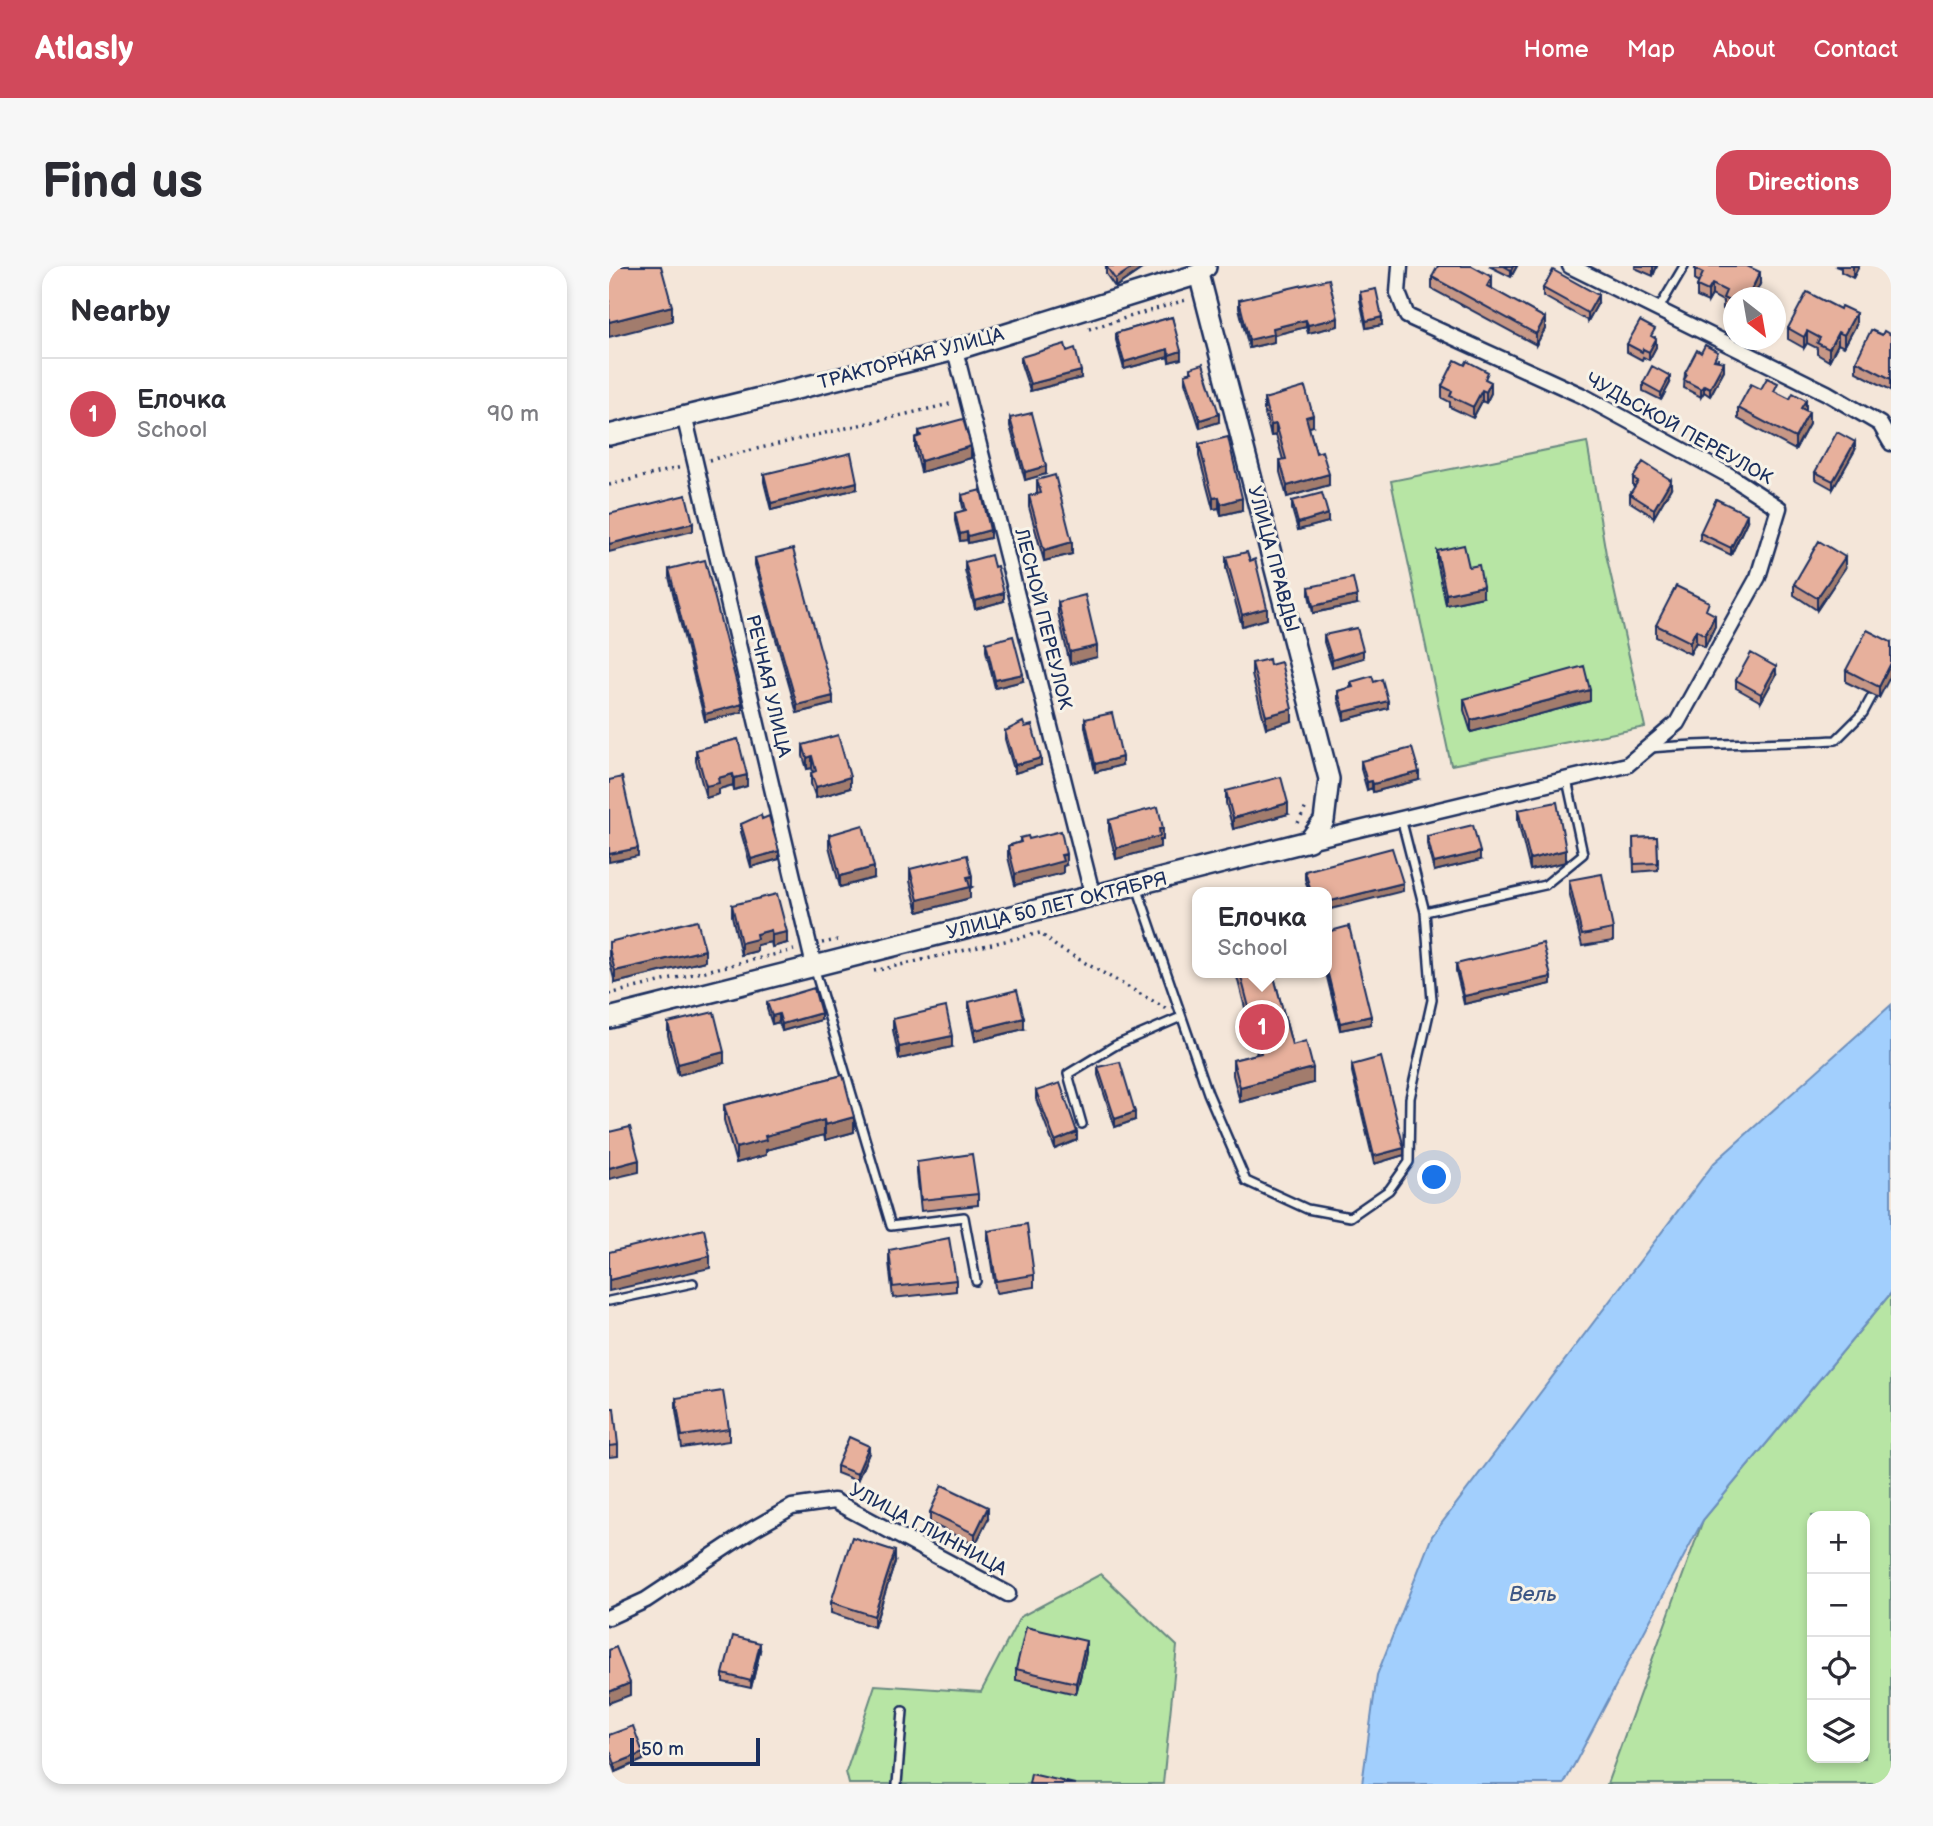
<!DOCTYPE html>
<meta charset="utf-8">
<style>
:root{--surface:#fff;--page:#f7f7f7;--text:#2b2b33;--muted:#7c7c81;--line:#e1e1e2;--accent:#d1495b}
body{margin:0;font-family:"Balsamiq Sans",sans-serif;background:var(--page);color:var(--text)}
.controls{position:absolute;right:21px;bottom:21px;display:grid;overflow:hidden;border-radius:14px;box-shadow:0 4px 10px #0003}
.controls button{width:63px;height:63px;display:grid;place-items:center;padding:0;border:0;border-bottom:2px solid var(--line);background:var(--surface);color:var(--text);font:35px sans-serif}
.compass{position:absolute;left:1114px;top:21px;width:63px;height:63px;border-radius:50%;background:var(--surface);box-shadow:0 4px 10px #0003;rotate:149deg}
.scale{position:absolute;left:21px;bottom:18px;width:130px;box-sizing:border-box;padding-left:7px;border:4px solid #1b2f5e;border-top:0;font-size:19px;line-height:24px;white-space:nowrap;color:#1b2f5e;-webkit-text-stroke:5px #f7f3e8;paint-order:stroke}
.you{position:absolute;left:826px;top:912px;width:24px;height:24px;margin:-18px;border:5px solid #fff;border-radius:50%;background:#1a73e8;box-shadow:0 0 0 10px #1a73e833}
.badge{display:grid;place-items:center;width:46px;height:46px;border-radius:50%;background:var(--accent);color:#fff;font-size:23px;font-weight:700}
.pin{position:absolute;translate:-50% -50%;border:4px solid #fff;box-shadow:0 2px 7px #0006}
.popup{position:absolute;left:583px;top:621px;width:140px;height:91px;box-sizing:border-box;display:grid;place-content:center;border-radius:14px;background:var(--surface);filter:drop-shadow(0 2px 5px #0005);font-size:23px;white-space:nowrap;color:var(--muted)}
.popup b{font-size:26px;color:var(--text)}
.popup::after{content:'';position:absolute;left:50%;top:100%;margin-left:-14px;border:14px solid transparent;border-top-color:var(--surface)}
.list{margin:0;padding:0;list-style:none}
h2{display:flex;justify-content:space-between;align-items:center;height:91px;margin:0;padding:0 28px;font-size:30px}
h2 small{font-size:23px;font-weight:400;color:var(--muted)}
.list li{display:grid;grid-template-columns:46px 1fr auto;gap:21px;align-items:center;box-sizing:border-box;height:112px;padding:0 28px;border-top:2px solid var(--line)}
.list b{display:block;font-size:26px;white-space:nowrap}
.list p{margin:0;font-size:23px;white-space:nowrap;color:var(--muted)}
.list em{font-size:23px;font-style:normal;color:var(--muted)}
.icon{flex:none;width:38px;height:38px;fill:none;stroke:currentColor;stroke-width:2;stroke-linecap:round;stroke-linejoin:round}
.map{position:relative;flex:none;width:1282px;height:1518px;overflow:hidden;border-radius:21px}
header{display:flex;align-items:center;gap:42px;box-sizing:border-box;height:98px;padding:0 35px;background:var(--accent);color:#fff}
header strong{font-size:33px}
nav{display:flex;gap:38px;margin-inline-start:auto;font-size:24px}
.intro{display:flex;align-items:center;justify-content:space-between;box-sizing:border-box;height:168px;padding:0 42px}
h1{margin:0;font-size:49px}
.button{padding:18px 32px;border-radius:21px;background:var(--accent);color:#fff;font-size:24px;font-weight:700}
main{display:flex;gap:42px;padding:0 42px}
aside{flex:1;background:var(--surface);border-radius:21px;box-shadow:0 4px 10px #0003}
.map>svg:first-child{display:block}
.green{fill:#b7e5a4;stroke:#698a81;stroke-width:2;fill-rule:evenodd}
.water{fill:#a2cffd;stroke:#6c8fbd;stroke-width:2}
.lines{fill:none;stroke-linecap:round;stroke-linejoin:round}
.lane-casing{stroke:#1b2f5e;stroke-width:12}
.street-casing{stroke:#1b2f5e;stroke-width:19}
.secondary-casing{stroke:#1b2f5e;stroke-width:24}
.path{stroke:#1b2f5e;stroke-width:3.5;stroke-dasharray:2 5;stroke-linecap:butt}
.lane{stroke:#f7f3e8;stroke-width:7}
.street{stroke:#f7f3e8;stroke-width:14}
.secondary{stroke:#f7f3e8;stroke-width:19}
.wall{fill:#c79786;stroke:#1b2f5e;stroke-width:2}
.shaded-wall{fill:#a27b6d;stroke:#1b2f5e;stroke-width:2}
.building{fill:#e7b09c;stroke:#1b2f5e;stroke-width:2}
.labels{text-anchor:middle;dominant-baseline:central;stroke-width:6;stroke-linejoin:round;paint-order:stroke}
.street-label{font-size:19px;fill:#1b2f5e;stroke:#f7f3e8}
.water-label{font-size:21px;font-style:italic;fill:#3d5786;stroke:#f7f3e8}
</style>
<header>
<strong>Atlasly</strong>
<nav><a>Home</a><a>Map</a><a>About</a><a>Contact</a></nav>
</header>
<div class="intro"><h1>Find us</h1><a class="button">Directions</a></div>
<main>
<aside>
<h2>Nearby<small></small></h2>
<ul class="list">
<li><span class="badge">1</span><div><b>Елочка</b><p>School</p></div><em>90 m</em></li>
</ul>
</aside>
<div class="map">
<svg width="1282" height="1518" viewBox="0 0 1282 1518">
<rect width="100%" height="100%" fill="#f4e6d9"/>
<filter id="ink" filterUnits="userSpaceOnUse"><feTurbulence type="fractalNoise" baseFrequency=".0143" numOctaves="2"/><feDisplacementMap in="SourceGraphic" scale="14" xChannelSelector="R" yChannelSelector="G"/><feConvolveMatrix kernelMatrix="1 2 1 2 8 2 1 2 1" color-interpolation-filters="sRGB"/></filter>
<g filter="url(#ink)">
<path class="green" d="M978,176L997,288L1036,461L842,499L782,215Z
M1282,1027V1518H998L1094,1254ZM1203,1250H1256V1492H1203Z
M492,1308L568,1380L554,1518H240L237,1506L266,1419L372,1426L411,1351Z"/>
<path class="water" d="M1282,739V1027L1094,1254L955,1518H753L768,1409L823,1270L1105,897Z"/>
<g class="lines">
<g class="lane-casing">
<path id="lane" d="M1049,44L1075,0
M1041,482C1102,476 1164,478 1227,474L1254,447L1268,421
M528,621L599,827L637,915L698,943L741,951L780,924L800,896L801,832L823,734L816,646L792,552
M816,646L936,619L974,588L958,514
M205,701L282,960L355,951L367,1015
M473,858L459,808L507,779L572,751
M0,1035L84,1017
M288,1518L294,1445"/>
</g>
<g class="street-casing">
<path id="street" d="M961,0L1218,127L1271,158L1282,177
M346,84L484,631
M75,149L205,700
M700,575L1018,499L1068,457L1149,311L1170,242L1121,210L974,130L798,50L789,27L791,0
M0,1351L37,1334L144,1263L183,1241L225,1235L399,1328"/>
</g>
<g class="secondary-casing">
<path id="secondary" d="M0,169L346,84L590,8L597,1
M0,752L700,575L715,555L720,513L590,8"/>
</g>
<path class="path" d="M480,63L580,33
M100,194L345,137
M0,219L73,201
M689,557L698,539
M213,677L233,673
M265,705L431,667L448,681L558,743
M0,728L185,684"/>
<use href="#lane" class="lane"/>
<use href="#street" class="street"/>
<use href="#secondary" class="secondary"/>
</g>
<path class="wall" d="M497,0H537L506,21L497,8Z
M880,0H908L902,11Z
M1026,0H1048L1044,10L1026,2Z
M1226,0H1250L1244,12L1232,6V2Z
M1086,3L1151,18L1144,32H1124V49L1114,43V35L1103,29L1099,36L1088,31V20L1090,17L1086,15Z
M823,11L883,23L936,63L927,79L823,23Z
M934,22L989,37L979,55L934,30Z
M751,26L773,59L757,62L751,34Z
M630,34L729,60L699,67L697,61L665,69V76L640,82L630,42Z
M563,51L572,93L560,96L559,91L515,103L507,74V67Z
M1247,59L1235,81L1229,78L1220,95L1208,88V82L1198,77L1195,82L1179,73V62Z
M1273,69H1282V124L1247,106V95Z
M1046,71L1047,81L1040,94L1034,91L1033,94L1018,86V78Z
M458,85L472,112L421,125L412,98V91Z
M1109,93V95L1115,104L1101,130L1095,126L1092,131L1075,122L1076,107Z
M581,102L610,156L591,162L576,116V108L581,107Z
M879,115L882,127L877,137L873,135L864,152L841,141V136L833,132V120Z
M1034,117H1061L1052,134L1034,125Z
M1152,123L1169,127L1197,144L1200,158L1186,184L1129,153V142Z
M655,133L704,160L700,161L707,187L720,219L678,231L671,206V194H674L667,169L662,170L655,144Z
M401,152L437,208L416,214L401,160Z
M310,165L362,192L312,206L306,183V172L310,170Z
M590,178L633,244L612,249L610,242L604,243L590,190Z
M1246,184L1224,223L1206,213V206Z
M155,208L248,223L162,244L155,216Z
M1024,212L1062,222L1045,251L1021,236V228L1026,221L1024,220Z
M428,214L463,288L435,295L420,241V230L428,228Z
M353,229L381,272L359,277L358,274L351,275L346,255V247L355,245L353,237Z
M683,235L719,256L689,264L683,243Z
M1138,255L1122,289L1091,274V267Z
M828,285L874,331L837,339L828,296Z
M617,291L641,295L658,353L633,360L617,302Z
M146,292L224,438L188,447L146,299Z
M356,296L395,335L366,343L356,304Z
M1236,302L1208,344L1185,329V318Z
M60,303L133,446L96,455L60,311Z
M700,321L748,338L704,347L700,329Z
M449,336L488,391L461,398L449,347Z
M1100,346L1106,360L1096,381L1087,376L1081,388L1047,371V359Z
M715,369L754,392L723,401L715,376Z
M1282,376L1270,432L1237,416V404Z
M377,377L414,415L386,422L377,385Z
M643,397L661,399L683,455L657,462L643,409Z
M1167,409L1152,436L1127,422V414Z
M742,416H765L779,442L735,454L729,433V425L742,421Z
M855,433L981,435L862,466L855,444Z
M476,453L513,499L486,506L476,461Z
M396,465L432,499L406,507L396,473Z
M129,473L138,520L125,524L124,519L110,523V528L97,532L87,495V484Z
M194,479L241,522L207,532L202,518V507L204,506L203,502L198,503L194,490Z
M752,495L810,514L764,526L763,522L758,524L752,503Z
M617,525L679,548L624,563L617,537Z
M909,544L957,596L921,604L909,555Z
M153,553L170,593L142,601L132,566V558Z
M500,554L554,574H551V581L507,593L500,565Z
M220,569L265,612L231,621L220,580Z
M818,570L871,594L825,605L818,578Z
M1048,571L1049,604L1025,606L1024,572Z
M411,572L420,573L457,599L454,600V607L406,619L399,591V580L411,576Z
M301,603L363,621L361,622V632L309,646L301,615Z
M696,605L794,625L700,626L696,613Z
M960,614L1004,663V675L973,680L960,625Z
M123,639L178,677L163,681L162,676L148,679V685L132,689L123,650Z
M718,666L762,758L731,764L717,707H718Z
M0,676L96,695L6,717L0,693Z
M847,698L942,718L855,738L847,705Z
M627,707H664L683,779L704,817L631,836L624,809V794L648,788Z
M158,736L212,754L173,765L170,756L163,758L158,743Z
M360,736L415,763L366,775L360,747Z
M284,753L343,781L290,793L284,764Z
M59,757L115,797L69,809L59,769Z
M743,799L795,889L765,898L743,806Z
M489,801L526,854L506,861L489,809Z
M234,809L245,866L216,874L215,869L157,884V889L127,897L115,854V839Z
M427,825L468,874L446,883L427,833Z
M308,896L369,928V939L312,945L308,907Z
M379,965L425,1009V1021L387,1027L379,977Z
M280,984L347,1014V1025L284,1032L280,996Z
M67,1132L120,1163V1175L73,1182L67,1144Z
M0,1142L9,1179V1190L0,1191Z
M260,1187L248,1215L228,1207V1200Z
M321,1246L379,1253L366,1279L321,1257Z
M286,1296L265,1361L222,1347V1336Z
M151,1385L142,1422L114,1416V1408Z
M477,1387L467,1428L407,1414V1403Z
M0,1469L34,1494L6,1506L0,1490Z"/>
<path class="shaded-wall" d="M526,0H537L506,21V13Z
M904,0H908L902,11V4Z
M1044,0H1048L1044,10Z
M1244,0H1250L1244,12Z
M1151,6V18L1144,32H1139Z
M883,11V22L878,20Z
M1103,18V29L1099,36V25Z
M989,29V37L979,55V47Z
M63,40V55L0,71V56Z
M1247,47V59L1235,81V69Z
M773,51V59L757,62V55Z
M729,52V60L699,67V59Z
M936,52V63L927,79V68Z
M697,54V61L665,69V76L640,82V74L664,62Z
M1198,65V77L1195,82V71Z
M1229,66V78L1220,95V83Z
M1047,73V81L1040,94V86Z
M559,83V91L515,103V96Z
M572,85V93L560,96V89Z
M1115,96V104L1101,130V122Z
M472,105V112L421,125V118Z
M1061,110V117L1052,134V127Z
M882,116V127L877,137V126Z
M1095,119V126L1092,131V123Z
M873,124V135L864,152V141Z
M1197,134V145L1192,142Z
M1200,146V158L1186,184V172Z
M610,148V156L591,162V154Z
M704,149V160L697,162V151Z
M667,158V169L662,170V159Z
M1246,176V184L1224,223V215Z
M362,180V192L312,206V195Z
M437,200V208L416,214V206Z
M720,208V219L678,231V220Z
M1062,214V222L1045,251V243Z
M248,216V223L162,244V237Z
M610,231V242L604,243V232Z
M633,232V244L612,249V238Z
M719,248V256L689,264V257Z
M1138,248V255L1122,289V282Z
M84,257V265L0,286V278Z
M381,264V272L359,277V270Z
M358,266V274L351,275V268Z
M463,276V288L435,295V284Z
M1236,291V302L1208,344V332Z
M874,320V331L837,339V328Z
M395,327V335L366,343V335Z
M748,330V338L704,347V340Z
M658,342V353L633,360V349Z
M1106,349V360L1096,381V369Z
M1087,364V376L1081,388V376Z
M488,380V391L461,398V386Z
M754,384V392L723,401V394Z
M1282,397V409L1270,432V421Z
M1167,401V409L1152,436V428Z
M414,408V415L386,422V414Z
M981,424V435L862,466V454Z
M224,430V438L188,447V439Z
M779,435V442L735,454V446Z
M133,438V446L96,455V448Z
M683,443V455L657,462V450Z
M203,490V502L198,503V492Z
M513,491V499L486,506V498Z
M432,492V499L406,507V499Z
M810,506V514L764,526V518Z
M124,508V519L110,523V528L97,532V520L109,512Z
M138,509V520L125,524V512Z
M241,511V522L207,532V521Z
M763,515V522L758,524V516Z
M679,537V548L624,563V552Z
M554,562V574H551V581L507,593V582Z
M29,582V590L0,596V588Z
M957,584V596L921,604V593Z
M170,585V593L142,601V593Z
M871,586V594L825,605V597Z
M457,588V599L454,600V607L406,619V608Z
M265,601V612L231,621V610Z
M363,610V621L361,622V632L309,646V634Z
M794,617V625L718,644V636Z
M162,664V676L148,679V685L132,689V677L147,668Z
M178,666V677L163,681V669Z
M96,684V695L6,717V705Z
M942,711V718L855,738V730Z
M212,747V754L173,765V758Z
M170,748V756L163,758V750Z
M762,750V758L731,764V757Z
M415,752V763L366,775V764Z
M343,770V781L290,793V781Z
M115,786V797L69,809V798Z
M704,802V817L631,836V821Z
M526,846V854L506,861V853Z
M245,851V866L216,874V859Z
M215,854V869L157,884V889L127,897V882L156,870Z
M468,866V874L446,883V875Z
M795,882V889L765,898V890Z
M30,894V906L0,913V902Z
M101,990V1002L0,1025V1014Z
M260,1180V1187L248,1215V1208Z
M379,1241V1253L366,1279V1268Z
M286,1285V1296L265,1361V1350Z
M477,1375V1387L467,1428V1417Z
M151,1377V1385L142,1422V1415Z
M21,1417V1429L0,1437V1426Z
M34,1487V1494L6,1506V1498Z"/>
<path class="building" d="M0,0H52L63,40L0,56Z
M497,0H526L506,13Z
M829,0H863L883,11L878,20L936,52L927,68L823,11Z
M895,0H904L902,4Z
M1087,0H1138L1151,6L1139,31L1131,26L1128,32H1124V37L1114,32L1117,25L1103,18L1099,25L1088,20L1094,7L1086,3Z
M944,4L989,29L979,47L934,22Z
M720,13L729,52L699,59L697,54L664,62L665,68L640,74L630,34Z
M767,23L773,51L757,55L751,26Z
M1198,26L1231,43L1232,40L1247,47L1235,69L1229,66L1220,83L1208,77L1211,72L1198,65L1195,71L1179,62Z
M563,51L572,85L560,89L559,83L515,96L507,67Z
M1031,55L1046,63L1042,70L1047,73L1040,86L1034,83L1033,86L1018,78Z
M1262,64L1273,69L1275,65L1282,69V113L1247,95Z
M456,78L458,85L466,82L472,105L421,118L412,91Z
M1096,79L1109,86L1105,94L1115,96L1101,122L1095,119L1092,123L1075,114L1078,109L1076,107L1088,84L1092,87Z
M846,94L856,99L858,95L879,106L876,113L882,116L877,126L873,124L864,141L841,130L843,125L833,120Z
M594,98L610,148L591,154L576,108L583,106L581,102Z
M1043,100L1061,110L1052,127L1034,117Z
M1158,112L1169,117L1165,125L1181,133L1184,127L1197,134L1192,142L1200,146L1186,172L1129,142L1142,118L1152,123Z
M696,121L704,149L697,151L707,187L713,185L720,208L678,220L671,194L677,193L667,158L662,159L655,133Z
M423,147L437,200L416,206L401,152Z
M354,153L362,180L312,195L306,172L312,170L310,165Z
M1228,166L1246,176L1224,215L1206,206Z
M619,171L633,232L612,238L610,231L604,232L590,178Z
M242,187L248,216L162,237L155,208Z
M1034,196L1062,214L1045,243L1021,228L1029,215L1024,212Z
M446,209L463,276L435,284L420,230L432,227L428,214Z
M372,224L381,264L359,270L358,266L351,268L346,247L357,244L353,229Z
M713,227L719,248L689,257L683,235Z
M77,229L84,257L0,278V248Z
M1107,233L1138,248L1122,282L1091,267Z
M1210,275L1236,291L1208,332L1185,318Z
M855,279L860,301L870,299L874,320L837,328L828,285Z
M184,283L224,430L188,439L146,292Z
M638,286L641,295L646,293L658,342L633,349L617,291Z
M382,289L385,301L388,300L395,327L366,335L356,296Z
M96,294L133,438L96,448L60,303Z
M744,312L748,330L704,340L700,321Z
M1067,320L1100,336L1097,344L1106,349L1096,369L1087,364L1081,376L1047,359Z
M476,329L488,380L461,386L449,336Z
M748,362L754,384L723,394L715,369Z
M1258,364L1282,376V397L1270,421L1237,404Z
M404,370L414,408L386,414L377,377Z
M1142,387L1167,401L1152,428L1127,414Z
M660,393L661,399L672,396L683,443L657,450L643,397Z
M975,400L981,424L862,454L855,433Z
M763,410L765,416L773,413L779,435L735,446L729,425L744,421L742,416Z
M503,447L513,491L486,498L476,453Z
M414,456L416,461L423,459L432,492L406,499L396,465Z
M229,469L241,511L207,521L202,507L207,505L203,490L198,492L194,479Z
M129,473L138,509L125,512L124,508L109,512L110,517L97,520L87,484Z
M803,482L810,506L764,518L763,515L758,516L752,495Z
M13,511L29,582L0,588V514Z
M672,511L679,537L624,552L617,525Z
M948,536L957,584L921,593L909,544Z
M549,541L554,562L550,563L551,570L507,582L500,554Z
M152,549L153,553L160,550L170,585L142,593L132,558Z
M254,559L265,601L231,610L220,569Z
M864,559L871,586L825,597L818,570Z
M452,565L457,588L452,589L454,595L406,608L399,580L412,576L411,572L419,570L420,573Z
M1048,571L1049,597L1025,598L1024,572Z
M783,582L794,617L718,636V626H702L696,605Z
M358,589L363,610L358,611L361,621L309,634L301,603Z
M993,608L1004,663L973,669L960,614Z
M168,628L178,666L163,669L162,664L147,668L148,673L132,677L123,639Z
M88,654L96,684L6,705L0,682V676Z
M740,660L762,750L731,757L718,704V666Z
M934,677L942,711L855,730L847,698Z
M631,707H664L683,779L697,775L704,802L631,821L624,794L652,787Z
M205,722L212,747L173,758L170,748L163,750L158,736Z
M408,724L415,752L366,764L360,736Z
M337,741L343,770L290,781L284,753Z
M105,746L115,786L69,798L59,757Z
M772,791L795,882L765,890L743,799Z
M511,796L526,846L506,853L489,801Z
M234,809L245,851L216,859L215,854L156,870L157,874L127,882L115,839Z
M451,817L468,866L446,875L427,825Z
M21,861L30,894L0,902V866Z
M363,888L369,928L312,934L308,896Z
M418,958L425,1009L387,1015L379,965Z
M95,963L101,990L0,1014V986Z
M340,972L347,1014L284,1021L280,984Z
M114,1125L120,1163L73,1170L67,1132Z
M0,1142H5L9,1179L0,1180Z
M240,1171L260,1180L248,1208L228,1200Z
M333,1219L379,1241L366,1268L321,1246Z
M243,1271L286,1285L265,1350L222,1336Z
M417,1361L477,1375L467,1417L407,1403Z
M124,1370L151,1377L142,1415L114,1408Z
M7,1381L21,1417L0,1426V1384Z
M24,1460L34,1487L6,1498L0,1482V1469Z
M422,1508L466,1518H420Z"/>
</g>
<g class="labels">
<g class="street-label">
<text transform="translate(302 93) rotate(-15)">ТРАКТОРНАЯ УЛИЦА</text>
<text transform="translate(1070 163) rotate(29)">ЧУДЬСКОЙ ПЕРЕУЛОК</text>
<text transform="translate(664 293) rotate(75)">УЛИЦА ПРАВДЫ</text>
<text transform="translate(434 353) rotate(76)">ЛЕСНОЙ ПЕРЕУЛОК</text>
<text transform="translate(159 420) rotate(77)">РЕЧНАЯ УЛИЦА</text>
<text transform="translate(448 640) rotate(-14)">УЛИЦА 50 ЛЕТ ОКТЯБРЯ</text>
<text transform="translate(319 1264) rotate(28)">УЛИЦА ГЛИННИЦА</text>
</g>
<g class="water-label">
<text x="924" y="1328">Вель</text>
</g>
</g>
</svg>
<div class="controls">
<button>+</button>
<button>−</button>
<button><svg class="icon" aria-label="locate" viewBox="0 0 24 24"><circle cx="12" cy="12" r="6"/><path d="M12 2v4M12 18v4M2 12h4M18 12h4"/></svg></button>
<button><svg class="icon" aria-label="layers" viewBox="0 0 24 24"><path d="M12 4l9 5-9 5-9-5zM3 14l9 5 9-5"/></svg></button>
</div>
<svg class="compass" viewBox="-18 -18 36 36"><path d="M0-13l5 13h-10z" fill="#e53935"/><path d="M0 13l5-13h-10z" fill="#7c7c81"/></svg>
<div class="scale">50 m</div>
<div class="you"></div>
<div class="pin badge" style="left:653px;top:761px">1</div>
<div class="popup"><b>Елочка</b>School</div>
</div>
</main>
